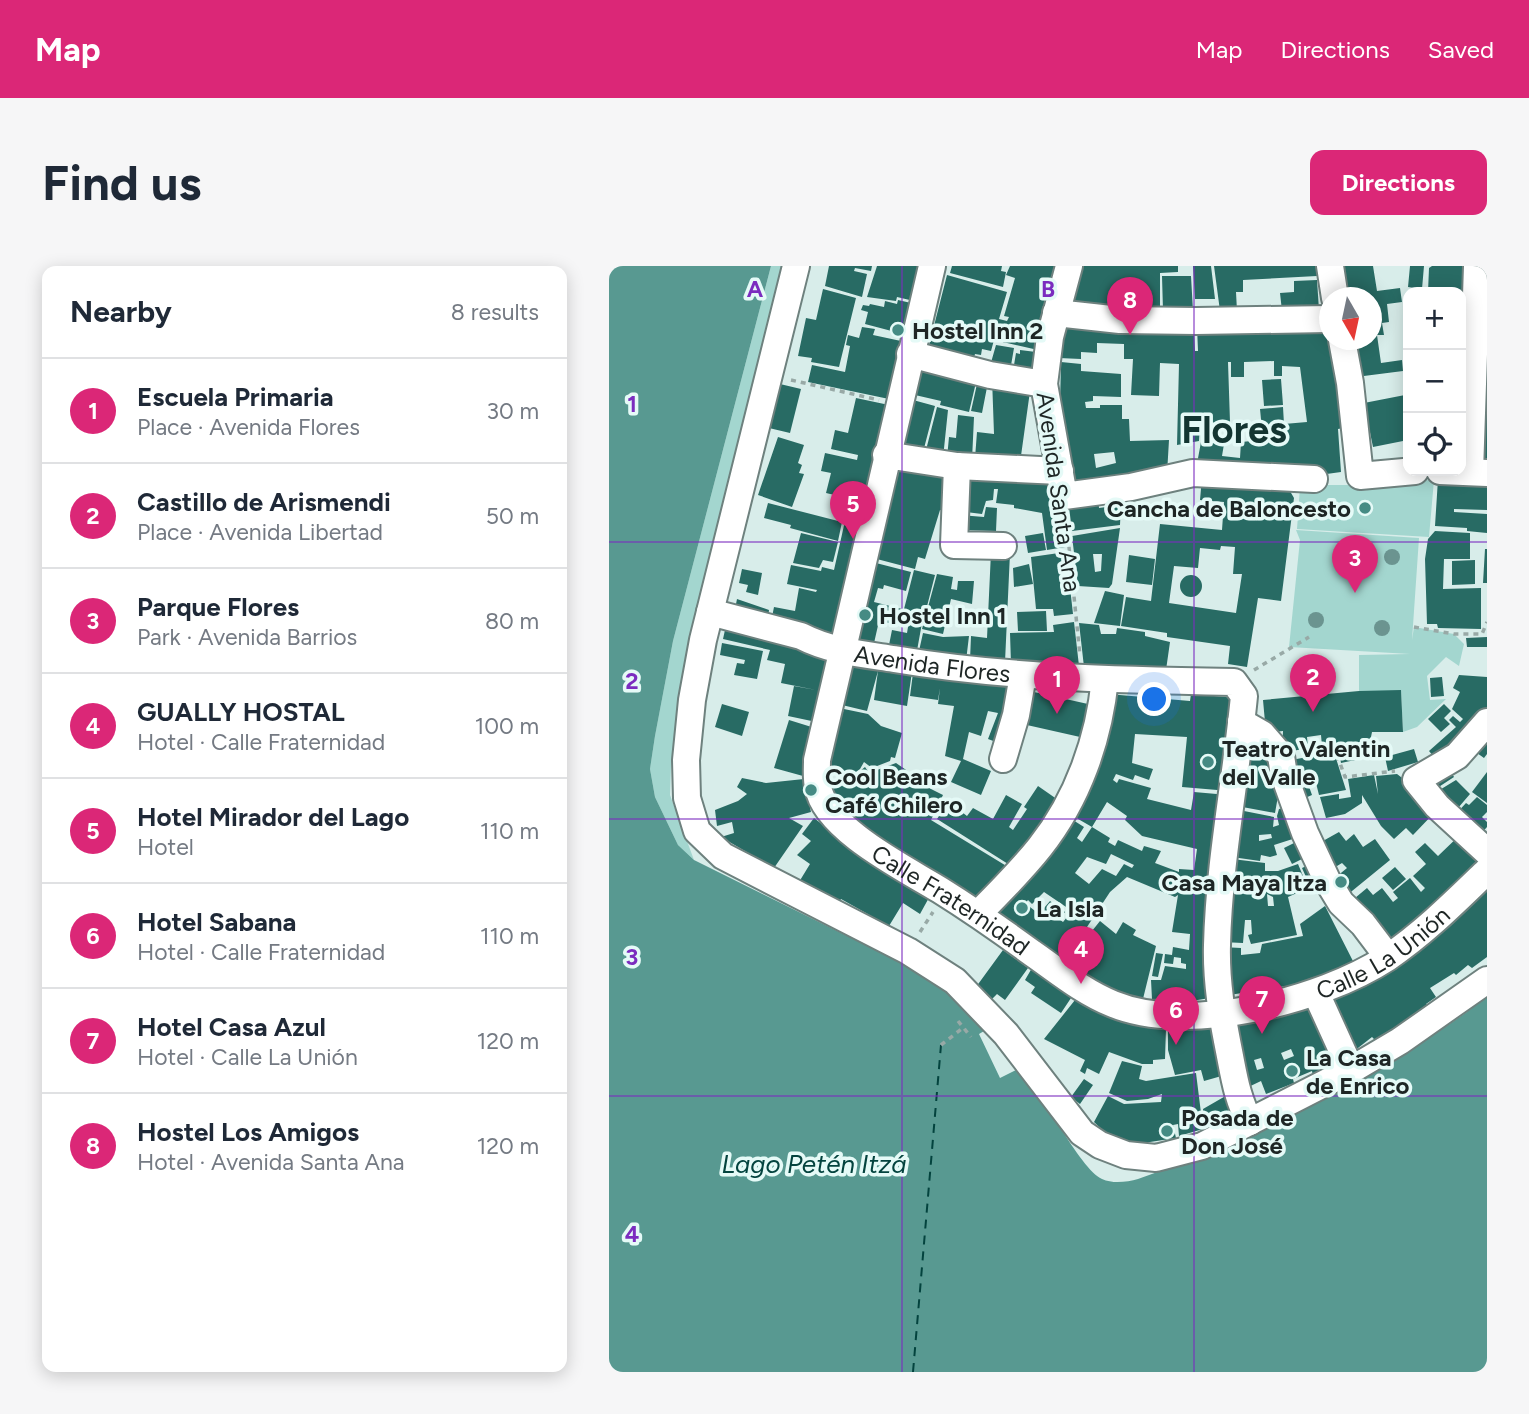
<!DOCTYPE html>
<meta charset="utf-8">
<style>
:root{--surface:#fff;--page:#f6f6f7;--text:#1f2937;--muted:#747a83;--line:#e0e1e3;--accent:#db2777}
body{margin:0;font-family:Figtree,sans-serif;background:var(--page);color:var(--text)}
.controls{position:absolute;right:21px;top:21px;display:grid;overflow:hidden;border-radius:14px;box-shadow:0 4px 18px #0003}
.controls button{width:63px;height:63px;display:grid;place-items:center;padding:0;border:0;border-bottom:2px solid var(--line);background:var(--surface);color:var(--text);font:35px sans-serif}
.compass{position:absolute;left:710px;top:21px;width:63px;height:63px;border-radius:50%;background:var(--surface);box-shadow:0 4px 18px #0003;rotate:171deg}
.you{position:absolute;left:546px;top:434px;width:24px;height:24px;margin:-18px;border:5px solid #fff;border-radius:50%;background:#1a73e8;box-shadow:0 0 0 10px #1a73e833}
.badge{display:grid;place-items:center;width:46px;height:46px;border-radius:50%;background:var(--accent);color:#fff;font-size:23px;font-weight:700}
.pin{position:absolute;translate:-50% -58px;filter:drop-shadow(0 2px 4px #0008)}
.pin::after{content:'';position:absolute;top:37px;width:24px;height:21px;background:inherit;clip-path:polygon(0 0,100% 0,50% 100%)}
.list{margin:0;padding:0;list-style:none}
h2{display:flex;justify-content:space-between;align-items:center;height:91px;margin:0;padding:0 28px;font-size:30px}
h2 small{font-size:23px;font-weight:400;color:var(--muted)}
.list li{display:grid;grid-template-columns:46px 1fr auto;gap:21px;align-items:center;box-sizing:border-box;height:105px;padding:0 28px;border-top:2px solid var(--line)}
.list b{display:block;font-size:26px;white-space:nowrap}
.list p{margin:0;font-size:23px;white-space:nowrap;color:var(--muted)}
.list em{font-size:23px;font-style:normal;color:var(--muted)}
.icon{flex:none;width:38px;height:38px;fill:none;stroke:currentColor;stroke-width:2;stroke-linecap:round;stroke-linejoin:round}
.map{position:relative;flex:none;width:878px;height:1106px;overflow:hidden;border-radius:14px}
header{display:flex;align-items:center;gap:42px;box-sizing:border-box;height:98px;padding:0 35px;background:var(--accent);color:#fff}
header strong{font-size:33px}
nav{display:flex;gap:38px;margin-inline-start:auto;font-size:24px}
.intro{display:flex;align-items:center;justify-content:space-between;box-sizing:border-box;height:168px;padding:0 42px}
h1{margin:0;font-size:49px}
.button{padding:18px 32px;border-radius:14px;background:var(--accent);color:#fff;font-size:24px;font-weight:700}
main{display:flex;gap:42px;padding:0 42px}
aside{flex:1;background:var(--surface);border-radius:14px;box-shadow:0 4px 18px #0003}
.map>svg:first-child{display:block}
.green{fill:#a3d6cf}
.water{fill:#589991}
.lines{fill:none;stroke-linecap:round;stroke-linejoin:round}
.ferry{stroke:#03433e;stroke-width:2;stroke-dasharray:9 7;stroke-linecap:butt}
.building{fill:#286b64;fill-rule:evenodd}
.minor-casing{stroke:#6e817e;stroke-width:30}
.path{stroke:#98a9a6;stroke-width:3.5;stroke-dasharray:5 5;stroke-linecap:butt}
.minor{stroke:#fff;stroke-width:26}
.tree{fill:#6b9490}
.grid{fill:none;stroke:#7b2cbf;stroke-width:2;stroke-opacity:0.55}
.poi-dot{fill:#458b84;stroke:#e5faf7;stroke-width:2.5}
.labels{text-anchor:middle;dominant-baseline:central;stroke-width:7;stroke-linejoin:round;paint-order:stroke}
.poi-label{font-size:24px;font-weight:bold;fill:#1e2625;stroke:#e5faf7;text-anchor:start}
.street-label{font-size:24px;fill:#1e2625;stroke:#e5faf7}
.water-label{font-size:26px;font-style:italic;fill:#03433e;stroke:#e5faf7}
.town-label{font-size:38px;font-weight:bold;fill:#133531;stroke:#e5faf7}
.grid-label{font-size:23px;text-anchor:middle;font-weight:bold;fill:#7b2cbf;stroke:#e5faf7;stroke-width:7;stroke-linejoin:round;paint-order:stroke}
</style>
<header>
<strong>Map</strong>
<nav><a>Map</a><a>Directions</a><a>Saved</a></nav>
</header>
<div class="intro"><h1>Find us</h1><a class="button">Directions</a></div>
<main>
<aside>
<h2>Nearby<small>8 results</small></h2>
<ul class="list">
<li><span class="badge">1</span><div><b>Escuela Primaria</b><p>Place · Avenida Flores</p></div><em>30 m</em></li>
<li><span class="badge">2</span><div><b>Castillo de Arismendi</b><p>Place · Avenida Libertad</p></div><em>50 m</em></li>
<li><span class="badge">3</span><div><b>Parque Flores</b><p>Park · Avenida Barrios</p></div><em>80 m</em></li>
<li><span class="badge">4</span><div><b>GUALLY HOSTAL</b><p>Hotel · Calle Fraternidad</p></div><em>100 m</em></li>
<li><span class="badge">5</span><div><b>Hotel Mirador del Lago</b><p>Hotel</p></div><em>110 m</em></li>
<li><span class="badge">6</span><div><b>Hotel Sabana</b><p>Hotel · Calle Fraternidad</p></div><em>110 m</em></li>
<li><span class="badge">7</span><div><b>Hotel Casa Azul</b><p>Hotel · Calle La Unión</p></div><em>120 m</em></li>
<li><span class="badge">8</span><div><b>Hostel Los Amigos</b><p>Hotel · Avenida Santa Ana</p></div><em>120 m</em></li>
</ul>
</aside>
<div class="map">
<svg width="878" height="1106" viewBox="0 0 878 1106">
<rect width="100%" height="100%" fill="#d8edea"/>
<path class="green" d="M162,0H180L70,426L62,500L61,529L85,594L69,579L46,531L41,503L46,470L64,375Z
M825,214L820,271L688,263L691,221L696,219H770L797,215Z
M687,264L810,272L803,374L805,361L845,368L855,378L850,400L837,391L818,410L821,434L837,433L808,461L794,466L792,425H750V389L801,388L680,381L691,274Z"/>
<path class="water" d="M0,0H162L64,375L46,470L41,503L46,531L69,579L85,594L287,694L387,758L370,768L391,812L415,800C430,823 471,903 493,913C504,918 518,916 529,913C578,897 624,869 669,847C739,812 818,781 878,730V1106H0Z"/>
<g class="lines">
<path class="ferry" d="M304,1106L332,779"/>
</g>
<path class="building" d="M220,0H263L262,5L246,2L245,5L258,8L253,31L216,20Z
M268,0H310L306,15L310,16L305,35L288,31L287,35L258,31Z
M343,0H393L392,5L397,6L394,21L341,7Z
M401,0H454L429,84L385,74L382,85L373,83L372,89L366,88L362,102L317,91L338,9L398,26L390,53L398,55L400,51L395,50L406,12L397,9Z
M468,0H569V6L551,7V49L460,38Z
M584,0H602L606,33H586Z
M605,0H707L708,10L634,14V26H627L628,45H611Z
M732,0H764L768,25L791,22L793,36L778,38L780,56L773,57L775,69H768L772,97L793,94L794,105L747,111L742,74H762V32H737Z
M801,0H815L813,23L799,21Z
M823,0H856L854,36L852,35V26H819L820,2Z
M553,10H582L584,45H554Z
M708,14L710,44L673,45L671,27L685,26V15Z
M214,23L247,32L230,101L202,96L203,92L189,90L197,52L207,54Z
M289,34L302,37L294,68L256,58L259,46L252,44L254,39L260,40L261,38L275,41L276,35L288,38Z
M452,52L585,61L586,85H589L588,61L716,58L732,143L734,162L729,163L732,206L703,210L587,203L592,176L615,178L613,190L631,192L632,176L654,174L651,143L674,141L675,158L698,156L691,101L673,100V110H665V95L635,96V111H622V96H619L621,156L591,157L590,175L568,179L570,98L551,97L550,130L522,129L524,93H515V78L488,77V87L472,86V93L450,92Z
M253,61L266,63L264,69L292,75L280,133L199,116L203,99L236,106L241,80L237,79L239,69L250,72Z
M387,79L405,82L400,111L379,107Z
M411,84L427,86L422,115L403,111L407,87L411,88Z
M314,95L369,108L360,146L331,139L332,135L306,129Z
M452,96L472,98V105L512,108V131L484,130V135L476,136L477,142H491V139H513V153H520L521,175L560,174L558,208L461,225L451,138ZM505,186L507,197L487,202L485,188Z
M370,109L380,111L373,147L362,145Z
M383,112L422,118L411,197L366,192L368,166L385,168Z
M672,113L674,139L655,140L653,114Z
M171,118L192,123L181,167L160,162Z
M876,119H878V202L869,201Z
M796,129L799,147V174L764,181L755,137Z
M247,132L280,139L226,378L161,361L165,341L186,345L190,322L207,326L208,324L178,318L182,299L212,305L213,301L225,304L236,255L233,254L238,232L217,227L222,207L212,205L216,187L248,194L249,189L222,183L226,164L239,167Z
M304,134L326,140L313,190L291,184Z
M328,141L339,144L334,192L316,188Z
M349,149L365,151L363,194L338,192L340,171L347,172Z
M169,171L195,179L189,197L193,199L190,207L195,208L183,241L149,229Z
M291,194L345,203L340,247L331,244L316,293L309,291L306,303L264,292L281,240L278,239Z
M350,202L446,213L456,281L438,284L433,247L405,242V239L387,237L389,223H385L384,234L377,235L373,248L349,245Z
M593,211L678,220L685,232L672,335L649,332L638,401L619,398L621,380L558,371V367L512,360L517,331L542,335L551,258L613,264L615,236L591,234ZM612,280L626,281L624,308H633L627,347L560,337L565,300L589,302L591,282L611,284Z
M829,213L878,216V244L845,243V246L878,248V267L858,265V262L826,260Z
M489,229L490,242L512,239L511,259L463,265L459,233Z
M159,237L233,256L229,275L181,262L182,259L155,252Z
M377,241L388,242L387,265L350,264L351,249L375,251Z
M511,262L503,318L500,322L469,320L463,270ZM484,288H493L492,305L486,306Z
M826,265L861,267V293H835L834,323L872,322V363L829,362L828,358H818L816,293L819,273Z
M192,267L229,276L224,296L214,294L210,302L184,297Z
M434,267L437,284L419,287L416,270Z
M876,283H878V317H874Z
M382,286L401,287L396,396L361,394L362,370L378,372Z
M457,286L464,348L445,350L444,343H427L422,291Z
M520,289L546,293L543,319L517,316Z
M866,294V318L843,319V295Z
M267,297L302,306L297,325L275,319L274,323L269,322L265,336L293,343L289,359L270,355L263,386L243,381Z
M420,298L424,318L405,321L404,302Z
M133,303L153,307L149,329L137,326L139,319L130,317Z
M305,304L326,309L315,352L294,347Z
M328,308L344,311L342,323L348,324L349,315H365L363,338L342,333L334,368L313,363Z
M571 320a11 11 0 1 1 22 0a11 11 0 1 1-22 0Z
M496,325L515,329L511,360L485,357Z
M128,333L160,344L158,359L125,348Z
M437,345L438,365H409L408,346Z
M118,355L226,385L212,457L179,450L185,420L207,424L172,417L176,398L158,394L161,384L114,373Z
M300,355L313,357L307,390L279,384L283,364L298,367Z
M465,356L470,400L402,398L401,367L445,366L444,359Z
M470,357L490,359L492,368H507L508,362L536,366V370L561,376L557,404L475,401Z
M314,367L334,371L360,370L357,395L310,385Z
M878,371V381H858L857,372Z
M113,377L154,385L148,413L125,409L128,397L135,398L136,394L111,389Z
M242,395L303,406L298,440L265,434L269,405L258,445L233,439Z
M304,407L341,415L342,409L411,417L395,479L379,473L389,447L379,445L372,470L360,466L354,493L382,505L372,529L342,516L352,495L336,490L345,440L329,438L331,422L329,434L301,430Z
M850,409L878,411V452L830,497L820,485L847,461L840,454L844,450L851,456L854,453L843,443L851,426L844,422Z
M833,411L835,430L822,431L821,412Z
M416,424L488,440L480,473L409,457Z
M792,424L794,466H763L761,476L713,480L712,469L698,471L699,482L673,487L674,465L657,467L654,434L750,425Z
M499,428L581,435L582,428L628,432L620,525L573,521L578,471L526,468L523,497L544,503L540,514L526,509L524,514L507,508L504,514L508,517L510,513L542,522L538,533L582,544L585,526L619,529L601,732L576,736V732L543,733L542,714H552L556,700L577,703V698L572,697V692L565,691L564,698L555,697L556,688L563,689L564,681L580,684L581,668L563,666L569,629L566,631L518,611L501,626L478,661L483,665L491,655L507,668L514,656L527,664L524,669L547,680L532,741L511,734L380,644L456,549L475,561L468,572L473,576L483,561L501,572L499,576L506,580L509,574L533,585L535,580L552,585L546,597L570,606V603L585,604L588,583L533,570L516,554L518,550L498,536L483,561L457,546ZM502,588L525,599L523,602L515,598L507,610L493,603L480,618L466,607L478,591L497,598ZM435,626L463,645L454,656L450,653L456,646L441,635L430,648L421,641L414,646L411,644L419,634L423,638Z
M113,438L140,446L133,470L106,461Z
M835,438L842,445L835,452L841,458L832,466L819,453Z
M235,443L259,448L272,460L293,467L286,492L282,491L281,495L263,502L255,496L251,503L237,513L216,505Z
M180,454L209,463L194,510L165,502Z
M878,459V488L875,492L861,482Z
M744,483L746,494L732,497L730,486Z
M805,483L809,496L779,505L776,491Z
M725,486L737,524L710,529L705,509L681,515L677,495Z
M665,487L669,530L666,547L628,540L638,488Z
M287,497L306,510L304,514L334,529L322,554L404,604L374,638L244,555L218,522L226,513L235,518L256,501L260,507Z
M837,498L845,511L822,526Z
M878,506V537L863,526Z
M788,508L810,525L827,545L804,569L797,562L785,573L772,560L753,529V537L736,548L717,552L711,531L730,528V533L742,531L739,513L765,509L769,528L767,510Z
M133,512L157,517L195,513L202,546L180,552L194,560L165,602L112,571L125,567L123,556L108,560L106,544L129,535L138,528L128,521Z
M847,514L861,528L843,549L824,528Z
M698,515L703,529L689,535L683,521Z
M429,520L452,536L407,603L328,553L334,544L344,550L349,543L358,550L364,542L384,553L397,529L413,538L400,561L404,564L418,543L415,541Z
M868,531L878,539V546L873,551L878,556V561L869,571L845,550L857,537L860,539Z
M682,540L693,570L665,579L668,589L661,591L652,589L651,595L623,591L635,545L665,551L664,561L670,559L668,550L670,543ZM662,568L663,572L650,575V569Z
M205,552L223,566L322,628L311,648L294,637L280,660L232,633L228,639L190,616L201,598L188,589L202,575L193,568Z
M730,566L737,575L745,568L754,581L766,573L781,594L732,634L721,616L738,602L733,597L718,606L705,580Z
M854,566L878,598L780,685L740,637L758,622L764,629L773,622L784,636L789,632L784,626L801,612L812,626L816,622L804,610L817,598L806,586L816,577L829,590Z
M695,572L703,588L683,598L675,582Z
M623,593L656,597V605H669L689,598L699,622L679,631L688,669L642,678L639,669L643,668L642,654H636L634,677L613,676ZM658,628L664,631L665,640H659Z
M708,595L716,613L701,620L693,602Z
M786,601L797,613L784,624L773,612Z
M878,622V691L863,702L859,699L847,709L845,707L821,722L827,731L817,738L819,740L803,750L805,754L770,778L763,771L749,782L735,786L713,735Z
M716,640L747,701L722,713L614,730L613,681L632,682V689L651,687L653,678L694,670L691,658Z
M394,684L419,702L396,734L388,728L383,733L367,721Z
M547,687L554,688L549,711L543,710Z
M423,702L464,729L452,747L422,727L426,721L416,714Z
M466,734L497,749L526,759L557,763L556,793L544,794V798H533L500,786L490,808L478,802L476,808L471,805L476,794L435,773Z
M708,734L735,797L704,810L703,805L684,813L685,817L657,828L652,815L631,825L618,756ZM682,783L685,790L675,794L672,787ZM652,792L655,802L648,804L645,794Z
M614,756L625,847L596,862L594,843L620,828L616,809L595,815L592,804L566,809L559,784V763Z
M513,795L533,800L530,813L537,815L587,807L594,863L570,870L569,858L564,859L567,872L528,878L515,877L502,872L485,856L499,830L515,838L552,836L553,828L539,833L518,835L500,827Z
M475,813L484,819L471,838L462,831Z"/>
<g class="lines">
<g class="minor-casing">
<g id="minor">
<path d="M187,0L94,374L83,434L77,494L78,532L88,565L114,590L299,685L346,715L397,768L473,867L491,879L517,889L547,892L593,880L742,804L791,775L878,714"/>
<path id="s1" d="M323,0L208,494C208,503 207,512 209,521C216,563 297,603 331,624C363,644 393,665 423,687C449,705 474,726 504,738C579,769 712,735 778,692C814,668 847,635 878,605"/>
<path d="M460,0L441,71L435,118L455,230L522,221L584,207L705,213"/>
<path d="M721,0L726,32"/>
<path d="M447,47L511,54L587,55L720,53"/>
<path d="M733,74L741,117L751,210L806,205"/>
<path d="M301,88L381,109L435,118"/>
<path d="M277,189L348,200L451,205"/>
<path d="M348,200L345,279L394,280"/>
<path d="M831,205L878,207"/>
<path d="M861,206L868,0"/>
<path id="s2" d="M101,346L192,370C221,385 253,388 285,393C398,412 511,414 625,416L635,430C627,513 610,596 608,679C607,715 613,750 620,785C625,810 628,833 641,856"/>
<path d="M632,456L653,468L672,490L675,509L696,567L718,614L732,637L754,658L779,691"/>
<path d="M878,456L848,490L807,514L828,540L878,586"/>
<path d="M394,493L407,449L414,409"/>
<path d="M369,648C391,626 412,605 431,581C469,533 490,473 496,413"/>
<path d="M707,727L742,804"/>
</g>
</g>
<path class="path" d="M182,114L270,134
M457,251L471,390
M805,361L845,368H873L878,356
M645,404L700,371
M693,487L726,483L736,511L786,505
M311,666L324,646
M349,755L362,771
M332,779L355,761"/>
<use href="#minor" class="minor"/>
</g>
<g class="tree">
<circle cx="783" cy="291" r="8"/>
<circle cx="707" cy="354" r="8"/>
<circle cx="773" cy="362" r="8"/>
</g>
<path class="grid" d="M293,0V1106M585,0V1106M0,276H878M0,553H878M0,830H878"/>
<g class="poi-dot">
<circle cx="289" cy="64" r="7"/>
<circle cx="756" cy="242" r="7"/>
<circle cx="256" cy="349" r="7"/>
<circle cx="599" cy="496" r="7"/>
<circle cx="202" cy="524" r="7"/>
<circle cx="732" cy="616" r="7"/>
<circle cx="413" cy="642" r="7"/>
<circle cx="683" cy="805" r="7"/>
<circle cx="558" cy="865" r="7"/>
</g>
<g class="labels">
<g class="poi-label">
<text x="303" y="64">Hostel Inn 2</text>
<text x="742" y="242" text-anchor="end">Cancha de Baloncesto</text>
<text x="270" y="349">Hostel Inn 1</text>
<text x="613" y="482">Teatro Valentin<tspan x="613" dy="28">del Valle</tspan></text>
<text x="216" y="510">Cool Beans<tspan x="216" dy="28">Café Chilero</tspan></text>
<text x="718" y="616" text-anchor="end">Casa Maya Itza</text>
<text x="427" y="642">La Isla</text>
<text x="697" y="791">La Casa<tspan x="697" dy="28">de Enrico</tspan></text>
<text x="572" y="851">Posada de<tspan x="572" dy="28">Don José</tspan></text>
</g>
<g class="street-label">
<text transform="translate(450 226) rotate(82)">Avenida Santa Ana</text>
<text stroke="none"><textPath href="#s2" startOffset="229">Avenida Flores</textPath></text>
<text stroke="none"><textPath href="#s1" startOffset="712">Calle Fraternidad</textPath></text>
<text stroke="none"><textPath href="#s1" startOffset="1190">Calle La Unión</textPath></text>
</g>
<g class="water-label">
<text x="205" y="898">Lago Petén Itzá</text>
</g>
<g class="town-label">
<text x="625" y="164">Flores</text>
</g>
</g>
<g class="grid-label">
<text x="146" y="31">A</text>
<text x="439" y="31">B</text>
<text x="23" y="146">1</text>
<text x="23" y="423">2</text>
<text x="23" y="699">3</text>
<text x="23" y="976">4</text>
</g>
</svg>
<div class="controls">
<button>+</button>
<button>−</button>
<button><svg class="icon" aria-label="locate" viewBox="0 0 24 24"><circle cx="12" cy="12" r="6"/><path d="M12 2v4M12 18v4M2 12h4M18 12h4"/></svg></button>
</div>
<svg class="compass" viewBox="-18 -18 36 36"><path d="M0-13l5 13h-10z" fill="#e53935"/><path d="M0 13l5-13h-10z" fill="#747a83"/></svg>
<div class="you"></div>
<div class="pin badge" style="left:448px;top:448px">1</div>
<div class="pin badge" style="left:704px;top:446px">2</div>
<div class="pin badge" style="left:746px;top:327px">3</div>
<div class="pin badge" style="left:472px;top:718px">4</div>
<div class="pin badge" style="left:244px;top:273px">5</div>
<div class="pin badge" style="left:567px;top:779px">6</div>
<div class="pin badge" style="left:653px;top:768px">7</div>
<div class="pin badge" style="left:521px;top:69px">8</div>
</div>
</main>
